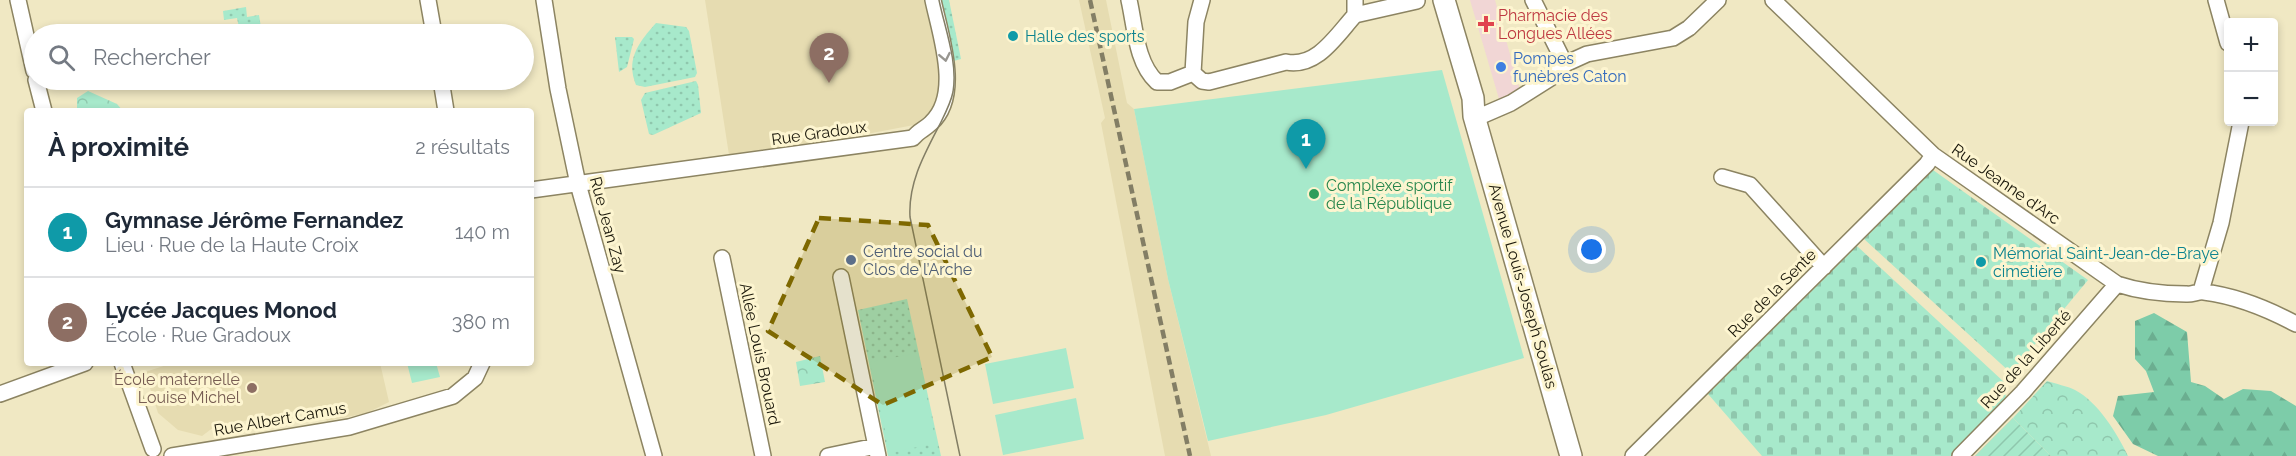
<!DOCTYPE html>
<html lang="fr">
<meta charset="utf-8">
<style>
:root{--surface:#fff;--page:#f6f6f7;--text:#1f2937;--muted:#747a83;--line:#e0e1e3;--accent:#d93025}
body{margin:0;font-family:Raleway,sans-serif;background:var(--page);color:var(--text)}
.controls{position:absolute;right:18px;top:18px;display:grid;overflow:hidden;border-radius:6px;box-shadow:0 3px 9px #0003}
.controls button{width:54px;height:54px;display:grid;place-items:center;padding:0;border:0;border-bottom:2px solid var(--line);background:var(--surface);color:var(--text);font:30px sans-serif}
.you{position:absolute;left:1592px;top:250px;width:21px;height:21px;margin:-15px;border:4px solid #fff;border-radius:50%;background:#1a73e8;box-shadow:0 0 0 9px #1a73e833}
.badge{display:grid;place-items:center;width:39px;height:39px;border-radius:50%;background:var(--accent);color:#fff;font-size:20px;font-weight:700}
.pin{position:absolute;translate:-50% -50px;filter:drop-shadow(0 2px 3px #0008)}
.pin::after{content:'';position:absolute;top:32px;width:21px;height:18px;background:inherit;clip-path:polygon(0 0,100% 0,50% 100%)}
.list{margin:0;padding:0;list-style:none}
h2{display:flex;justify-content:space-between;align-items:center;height:78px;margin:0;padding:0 24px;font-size:26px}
h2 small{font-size:20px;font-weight:400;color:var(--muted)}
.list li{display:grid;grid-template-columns:39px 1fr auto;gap:18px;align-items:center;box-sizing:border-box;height:90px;padding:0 24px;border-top:2px solid var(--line)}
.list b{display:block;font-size:22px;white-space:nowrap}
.list p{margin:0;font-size:20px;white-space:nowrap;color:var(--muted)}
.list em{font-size:20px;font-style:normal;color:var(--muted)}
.icon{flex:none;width:33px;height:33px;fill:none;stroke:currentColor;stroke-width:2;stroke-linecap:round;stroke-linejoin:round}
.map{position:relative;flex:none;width:2296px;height:456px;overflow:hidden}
.search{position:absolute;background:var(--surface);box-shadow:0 3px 9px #0003;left:24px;top:24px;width:510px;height:66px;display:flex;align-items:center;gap:15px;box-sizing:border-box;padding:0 21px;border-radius:33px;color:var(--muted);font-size:22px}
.panel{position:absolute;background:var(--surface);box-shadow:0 3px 9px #0003;left:24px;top:108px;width:510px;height:258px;border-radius:6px}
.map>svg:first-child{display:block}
.commercial{fill:#f1d6d5}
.built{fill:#e6dcb1}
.grass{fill:url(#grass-dots)}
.forest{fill:url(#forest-firs)}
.cemetery{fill:url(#cemetery-stones)}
.park{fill:url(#park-crowns)}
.garden{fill:url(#garden-furrows)}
.pitch{fill:#a7e9cb}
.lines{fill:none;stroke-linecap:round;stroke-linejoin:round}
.street-casing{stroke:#8c8462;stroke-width:18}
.secondary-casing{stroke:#8c8462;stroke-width:24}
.street{stroke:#fff;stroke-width:15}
.secondary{stroke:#fff;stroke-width:21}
.tram{stroke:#837e65;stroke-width:1.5}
.rail{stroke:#837e65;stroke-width:4.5;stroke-dasharray:9 4.5;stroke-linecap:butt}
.oneway{stroke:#989690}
.marked{fill:#7e6800;fill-opacity:0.2;stroke:#7e6800;stroke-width:4.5;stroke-dasharray:12 8;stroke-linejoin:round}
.health-dot{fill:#e0444e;stroke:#fdf5d0;stroke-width:2}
.culture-dot{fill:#0f9aa8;stroke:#fdf5d0;stroke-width:2}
.shop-dot{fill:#3f7fe0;stroke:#fdf5d0;stroke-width:2}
.leisure-dot{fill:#2e9e5b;stroke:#fdf5d0;stroke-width:2}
.service-dot{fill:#5c6f8a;stroke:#fdf5d0;stroke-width:2}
.education-dot{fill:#8d6e63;stroke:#fdf5d0;stroke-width:2}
.labels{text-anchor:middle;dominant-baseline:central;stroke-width:6;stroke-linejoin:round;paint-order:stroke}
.health-label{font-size:16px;fill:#be3a42;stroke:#fdf5d0;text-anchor:start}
.culture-label{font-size:16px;fill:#0d838f;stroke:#fdf5d0;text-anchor:start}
.shop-label{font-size:16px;fill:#366cbe;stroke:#fdf5d0;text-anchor:start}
.street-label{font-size:16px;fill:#191609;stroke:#fdf5d0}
.leisure-label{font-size:16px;fill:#27864d;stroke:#fdf5d0;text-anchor:start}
.service-label{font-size:16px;fill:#4e5e75;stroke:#fdf5d0;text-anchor:start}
.education-label{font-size:16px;fill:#785e54;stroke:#fdf5d0;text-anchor:end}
</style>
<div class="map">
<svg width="2296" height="456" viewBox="0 0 2296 456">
<defs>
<pattern id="grass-dots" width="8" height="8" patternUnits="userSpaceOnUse" patternTransform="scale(1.5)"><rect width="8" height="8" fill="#a7e9cb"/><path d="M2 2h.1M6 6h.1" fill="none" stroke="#8fc7ad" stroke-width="1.8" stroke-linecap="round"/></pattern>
<pattern id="forest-firs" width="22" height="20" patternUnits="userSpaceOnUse" patternTransform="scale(1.5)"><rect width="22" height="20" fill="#7dcca9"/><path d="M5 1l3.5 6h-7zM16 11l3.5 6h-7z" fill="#6bae90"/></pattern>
<pattern id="cemetery-stones" width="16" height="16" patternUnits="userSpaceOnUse" patternTransform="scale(1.5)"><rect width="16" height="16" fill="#a7e9cb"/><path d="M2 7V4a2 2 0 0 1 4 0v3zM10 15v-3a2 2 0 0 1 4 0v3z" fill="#8fc7ad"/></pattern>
<pattern id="park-crowns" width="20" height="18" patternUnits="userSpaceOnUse" patternTransform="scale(1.5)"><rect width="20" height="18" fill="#a7e9cb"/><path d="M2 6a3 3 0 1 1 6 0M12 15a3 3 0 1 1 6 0" fill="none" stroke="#8fc7ad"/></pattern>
<pattern id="garden-furrows" width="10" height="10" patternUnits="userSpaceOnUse" patternTransform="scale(1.5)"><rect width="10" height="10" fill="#a7e9cb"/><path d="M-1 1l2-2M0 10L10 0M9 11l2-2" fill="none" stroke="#8fc7ad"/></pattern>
</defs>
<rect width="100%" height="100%" fill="#f0e8c3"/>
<path class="commercial" d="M1470,0H1495L1521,94L1499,99Z"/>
<path class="built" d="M705,0H924L940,71L938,96L931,111L914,125L856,136L729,155Z
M1079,0H1106L1127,103L1134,109L1168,279L1211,456H1165L1101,123L1105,118Z
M173,363H380L389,402L367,413L327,421L320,406L214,427L202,436L178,430L158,413L145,372Z"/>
<path class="grass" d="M937,0H949L961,59L950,62Z
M246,7L247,17L259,15L262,34H251L250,31L240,32L237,18L224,20L223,11Z
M656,23L686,27L689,31L697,73L695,77L645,87L636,85C625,59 640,41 656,23Z
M615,37H632L634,39L627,67L619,72Z
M696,81L698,85L701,113L653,135L649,134L641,100L645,93Z
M907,299L941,456H888L858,310Z"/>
<path class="forest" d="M2154,313L2187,332L2191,382L2205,386L2224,399L2243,389L2271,391L2296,406V456H2158L2133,444L2113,416L2118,396L2154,392L2146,371L2135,359V321Z"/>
<path class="cemetery" d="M1933,170L2088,280L2011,373L1864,239Z
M1857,246L2004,382L2006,399L1953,456H1762L1708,394Z"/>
<path class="park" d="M88,91L117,104L123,111H77V98Z
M820,356L825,382L800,386L796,362Z
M2047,381C2056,384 2067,386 2075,390C2098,402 2117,433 2128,456H2051L2013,418Z"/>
<path class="garden" d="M2013,418L2051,456H1975Z"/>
<path class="pitch" d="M1442,70L1524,358L1326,415L1208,441L1168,279L1134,109Z
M1066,348L1074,388L993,404L985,364Z
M918,353L936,443L890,453L870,362Z
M407,363H436L440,377L412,383Z
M1076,398L1084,439L1003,455L995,415Z"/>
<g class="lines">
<g class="street-casing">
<path id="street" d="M18,0L34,71
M428,0L434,34
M544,0L558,89L578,184L654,456
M1129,0C1135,26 1136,63 1157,82H1170L1193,73
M1202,0L1196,22L1193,73L1202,81L1209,82L1286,62C1317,68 1336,36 1355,15V0
M1533,0L1565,64
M1773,0L1933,155L2117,284C2138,291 2163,294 2186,294C2192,295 2198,291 2204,292C2236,296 2268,309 2296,324
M2216,0L2228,43
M1355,15L1417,1
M36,80L44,111
M441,80L446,111
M1474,119L1511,103L1554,76L1565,64L1587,54L1673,38L1689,28L1718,0
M1722,177L1750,185L1824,267
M531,190L913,138C918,131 925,129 931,123C962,95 940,34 933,0
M722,258L763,456
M841,277L878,456
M2201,291L2221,223L2241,122
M122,363L153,449
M0,394L85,363
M172,456L349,427L453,396L475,378L482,363
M828,456L876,446
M1633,456L1927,164L1933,155
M1960,456L2023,392L2117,284"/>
</g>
<g class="secondary-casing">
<path id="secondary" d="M1444,0L1473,98L1474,116L1571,456"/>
</g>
<use href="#street" class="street"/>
<use href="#secondary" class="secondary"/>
<path class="tram" d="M939,0C945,29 958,62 953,92C951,102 946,112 941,122C925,153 908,182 910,217L960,456"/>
<path class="rail" d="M1090,0L1190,456"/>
</g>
<defs><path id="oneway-chevron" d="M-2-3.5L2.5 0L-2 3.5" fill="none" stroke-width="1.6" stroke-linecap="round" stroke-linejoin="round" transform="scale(1.5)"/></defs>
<use class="oneway" href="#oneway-chevron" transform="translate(945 57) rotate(79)"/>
<path class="marked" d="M819,218L928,225L992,357L883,405L768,331Z"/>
<path class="health-dot" d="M1483 15h6v6h6v6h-6v6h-6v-6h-6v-6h6z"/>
<g class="culture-dot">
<circle cx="1013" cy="36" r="6"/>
<circle cx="1981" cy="262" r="6"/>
</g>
<circle class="shop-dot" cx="1501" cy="67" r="6"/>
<circle class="leisure-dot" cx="1314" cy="194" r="6"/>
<circle class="service-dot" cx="851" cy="260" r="6"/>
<circle class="education-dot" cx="252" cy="388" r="6"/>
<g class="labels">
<g class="health-label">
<text x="1498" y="15">Pharmacie des<tspan x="1498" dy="18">Longues Allées</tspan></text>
</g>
<g class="culture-label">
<text x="1025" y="36">Halle des sports</text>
<text x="1993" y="253">Mémorial Saint-Jean-de-Braye<tspan x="1993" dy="18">cimetière</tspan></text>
</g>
<g class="shop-label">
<text x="1513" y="58">Pompes<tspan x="1513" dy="18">funèbres Caton</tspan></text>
</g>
<g class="street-label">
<text transform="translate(819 133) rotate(-8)">Rue Gradoux</text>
<text transform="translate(2006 184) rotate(35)">Rue Jeanne d'Arc</text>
<text transform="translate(608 225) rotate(75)">Rue Jean Zay</text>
<text transform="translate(1523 286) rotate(74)">Avenue Louis-Joseph Soulas</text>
<text transform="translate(1772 293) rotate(-45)">Rue de la Sente</text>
<text transform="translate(760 354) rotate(78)">Allée Louis Brouard</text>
<text transform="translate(2026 359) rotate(-48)">Rue de la Liberté</text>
<text transform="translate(280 419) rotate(-10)">Rue Albert Camus</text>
</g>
<g class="leisure-label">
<text x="1326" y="185">Complexe sportif<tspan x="1326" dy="18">de la République</tspan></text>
</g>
<g class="service-label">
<text x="863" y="251">Centre social du<tspan x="863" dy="18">Clos de l’Arche</tspan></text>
</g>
<g class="education-label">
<text x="240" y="379">École maternelle<tspan x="240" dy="18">Louise Michel</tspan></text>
</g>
</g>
</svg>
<div class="controls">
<button>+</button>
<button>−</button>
</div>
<div class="you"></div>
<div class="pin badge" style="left:1306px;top:169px;background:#0f9aa8">1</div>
<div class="pin badge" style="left:829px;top:83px;background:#8d6e63">2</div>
<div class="search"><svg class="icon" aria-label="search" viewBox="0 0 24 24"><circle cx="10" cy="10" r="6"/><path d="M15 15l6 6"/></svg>Rechercher</div>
<section class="panel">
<h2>À proximité<small>2 résultats</small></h2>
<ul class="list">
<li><span class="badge" style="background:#0f9aa8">1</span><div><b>Gymnase Jérôme Fernandez</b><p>Lieu · Rue de la Haute Croix</p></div><em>140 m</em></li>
<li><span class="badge" style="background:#8d6e63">2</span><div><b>Lycée Jacques Monod</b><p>École · Rue Gradoux</p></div><em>380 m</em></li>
</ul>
</section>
</div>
